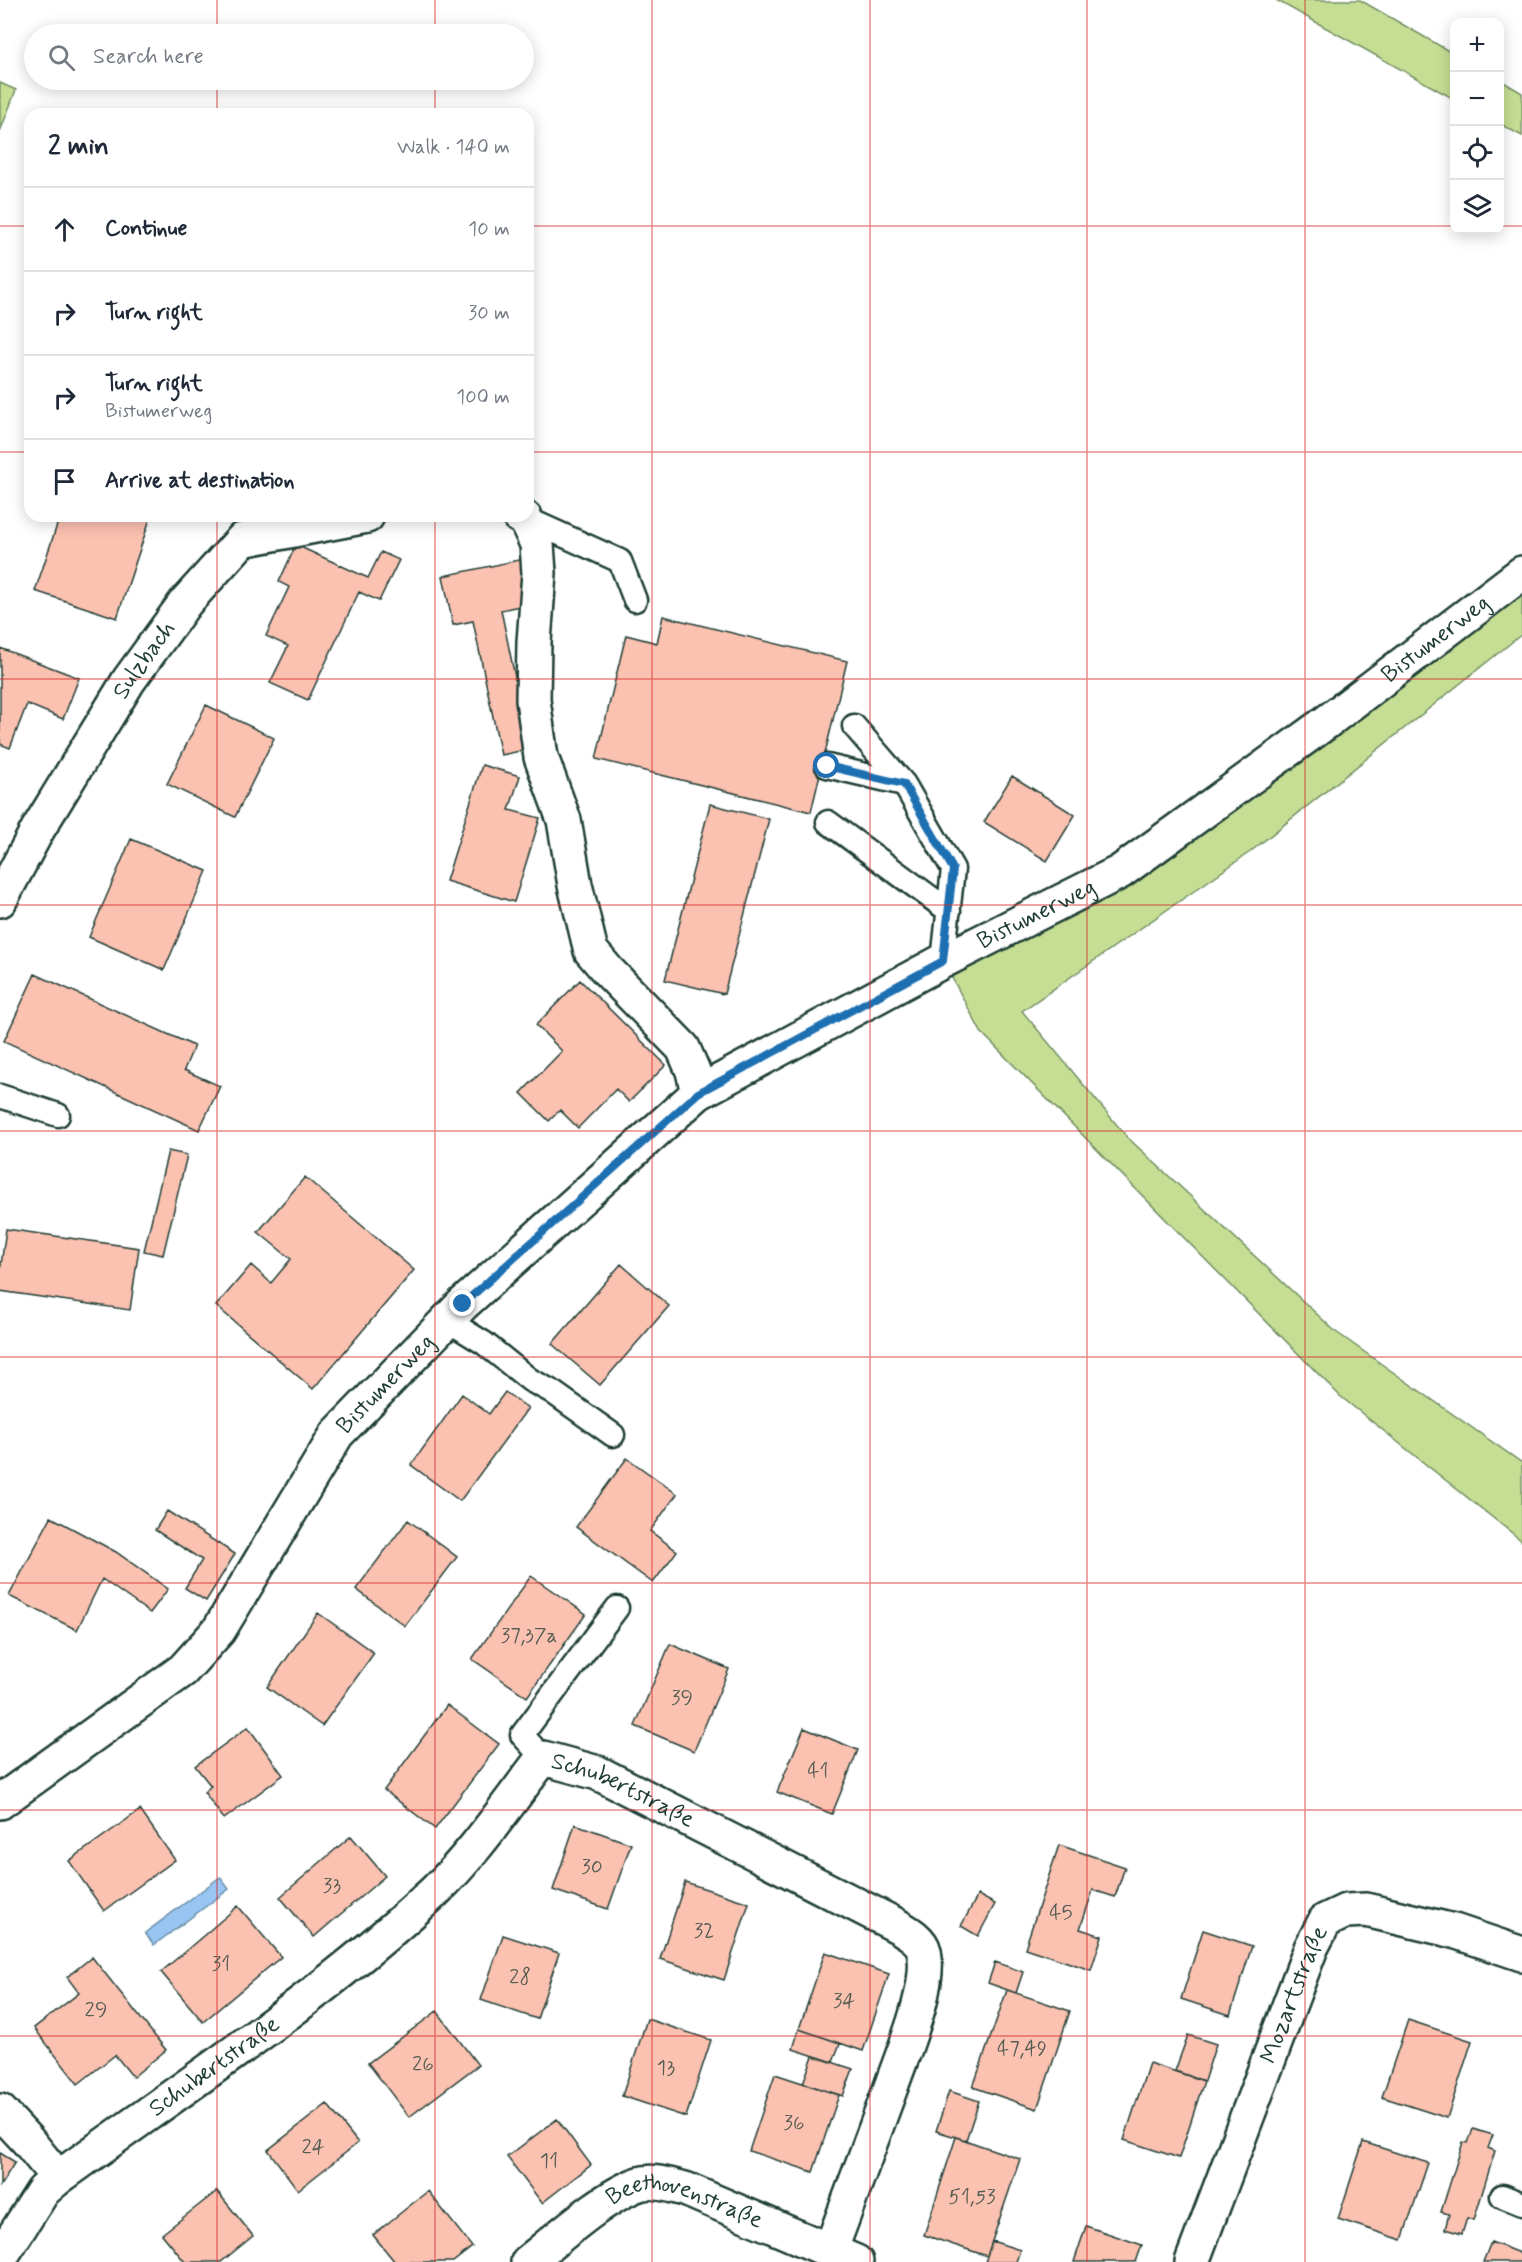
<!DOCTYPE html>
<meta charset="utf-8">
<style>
:root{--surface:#fff;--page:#f2f2f3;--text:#1f2937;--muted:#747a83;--line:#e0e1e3}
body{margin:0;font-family:Mynerve,sans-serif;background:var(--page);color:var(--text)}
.controls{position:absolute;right:18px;top:18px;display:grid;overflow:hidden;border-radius:12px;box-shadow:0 3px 15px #0003}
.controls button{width:54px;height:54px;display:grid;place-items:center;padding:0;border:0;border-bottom:2px solid var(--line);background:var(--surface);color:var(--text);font:30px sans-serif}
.stop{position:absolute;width:18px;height:18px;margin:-14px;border:4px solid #1f6fb2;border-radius:50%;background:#fff}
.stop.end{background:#1f6fb2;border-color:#fff;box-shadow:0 2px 6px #0008}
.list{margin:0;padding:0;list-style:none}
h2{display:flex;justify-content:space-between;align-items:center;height:78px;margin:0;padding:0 24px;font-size:26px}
h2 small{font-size:20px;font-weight:400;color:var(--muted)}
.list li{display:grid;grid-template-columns:39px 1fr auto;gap:18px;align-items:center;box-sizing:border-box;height:84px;padding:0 24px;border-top:2px solid var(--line)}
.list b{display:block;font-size:22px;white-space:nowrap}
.list p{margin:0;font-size:20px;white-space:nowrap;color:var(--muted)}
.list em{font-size:20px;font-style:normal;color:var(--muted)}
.icon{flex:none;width:33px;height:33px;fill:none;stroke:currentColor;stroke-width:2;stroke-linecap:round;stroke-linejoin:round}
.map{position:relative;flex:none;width:1522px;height:2262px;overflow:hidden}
.search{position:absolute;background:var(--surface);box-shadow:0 3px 15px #0003;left:24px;top:24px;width:510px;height:66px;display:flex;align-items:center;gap:15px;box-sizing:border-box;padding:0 21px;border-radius:33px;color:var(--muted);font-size:22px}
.panel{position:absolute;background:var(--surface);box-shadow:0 3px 15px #0003;left:24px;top:108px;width:510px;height:414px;border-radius:18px}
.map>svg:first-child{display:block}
.green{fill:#c6de94;stroke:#728e64;stroke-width:1.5}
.water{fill:#99c5f3;stroke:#688fa7;stroke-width:1.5}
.building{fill:#fbc1b1;stroke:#1f3d34;stroke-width:1.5}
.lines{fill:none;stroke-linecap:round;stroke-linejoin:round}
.lane-casing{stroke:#1f3d34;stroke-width:27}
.street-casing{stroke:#1f3d34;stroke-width:38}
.lane{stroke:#fff;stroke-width:22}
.street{stroke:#fff;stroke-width:33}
.route{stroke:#1f6fb2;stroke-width:8}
.grid{fill:none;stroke:#d62828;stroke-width:1.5;stroke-opacity:0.55}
.labels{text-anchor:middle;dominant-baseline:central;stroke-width:5;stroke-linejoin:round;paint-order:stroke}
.number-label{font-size:21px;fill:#565e53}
.street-label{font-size:24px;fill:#1f3d34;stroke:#fff}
</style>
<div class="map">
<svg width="1522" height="2262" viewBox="0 0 1522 2262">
<rect width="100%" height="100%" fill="#fff"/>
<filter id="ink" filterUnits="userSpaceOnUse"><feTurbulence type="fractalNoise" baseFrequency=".0167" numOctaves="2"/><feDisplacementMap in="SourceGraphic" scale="12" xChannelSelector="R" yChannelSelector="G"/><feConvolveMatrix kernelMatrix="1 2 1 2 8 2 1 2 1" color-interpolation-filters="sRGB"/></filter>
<g filter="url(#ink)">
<path class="green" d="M1276,0H1360L1454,54V99Z
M1500,80L1522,93V136L1500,124Z
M0,83L16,90L0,132Z
M1522,573V634L1250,852L1022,1011L1127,1137L1336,1332L1522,1463V1541L1340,1396L981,1032L943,961L1120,872Z"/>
<path class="water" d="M220,1877L229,1889L154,1945L145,1933Z"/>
<path class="building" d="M60,516H151L117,618L35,591Z
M296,545L368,578L381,552L399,560L379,601L359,592L308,700L270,683L288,646L266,636L289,587L279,582Z
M524,559L533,603L501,610L530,749L501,755L473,621L453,625L443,576Z
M663,616L847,661L811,812L596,759L626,635L657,643Z
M0,648L79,678L63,719L27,704L10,748L0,744Z
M206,705L274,738L235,817L167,784Z
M482,765L520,776L509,810L540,818L514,902L446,881Z
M1012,776L1075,815L1047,861L984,822Z
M710,804L769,819L724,994L665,980Z
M131,839L207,871L164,970L89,937Z
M35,974L194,1046L184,1070L220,1086L199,1130L4,1041Z
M580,980L666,1065L629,1102L616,1089L578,1128L560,1110L549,1121L521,1093L562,1051L536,1025Z
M168,1151L187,1155L163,1255L144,1251Z
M305,1177L414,1270L313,1389L216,1306L251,1265L271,1283L291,1259L258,1232Z
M6,1229L139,1248L130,1310L0,1291V1272Z
M621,1264L669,1306L600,1385L552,1344Z
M505,1392L528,1408L460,1501L411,1465L462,1394L489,1414Z
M627,1458L677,1494L650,1531L677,1551L653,1583L576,1527Z
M167,1511L235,1554L206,1601L185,1588L202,1560L155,1530Z
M51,1517L116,1552L168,1589L150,1613L102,1579L77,1630L9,1596Z
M408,1520L457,1557L405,1626L356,1589Z
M531,1576L586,1614L527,1697L472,1659Z
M318,1613L374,1653L322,1726L267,1687Z
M670,1644L729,1669L694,1751L635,1726Z
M447,1705L499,1744L435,1829L384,1790Z
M248,1727L283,1775L224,1819L204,1792L211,1786L195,1766Z
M804,1728L858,1750L832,1814L777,1792Z
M140,1810L175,1860L104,1911L69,1861Z
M575,1824L631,1844L608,1909L553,1890Z
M351,1836L385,1876L314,1937L280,1897Z
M1059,1845L1125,1867L1115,1897L1093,1890L1080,1929L1102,1936L1091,1970L1025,1948Z
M685,1882L749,1903L724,1980L660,1959Z
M978,1895L995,1904L978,1936L961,1926Z
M238,1906L281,1957L203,2022L161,1972Z
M1203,1930L1252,1946L1230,2015L1181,1999Z
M503,1935L559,1953L537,2019L481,2000Z
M825,1952L889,1974L863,2051L799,2029Z
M92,1957L166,2050L133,2077L115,2055L78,2084L34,2028L79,1993L67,1977Z
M995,1962L1023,1972L1016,1993L988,1983Z
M1007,1990L1070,2011L1037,2109L973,2087Z
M437,2011L478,2065L409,2117L368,2063Z
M647,2019L711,2040L686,2117L622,2096Z
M1408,2020L1472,2041L1447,2118L1382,2097Z
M799,2029L840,2043L833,2062L793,2049Z
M1188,2035L1216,2044L1204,2081L1175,2071Z
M813,2056L853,2069L843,2096L803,2083Z
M1149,2063L1204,2081L1179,2158L1124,2140Z
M775,2074L839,2095L813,2172L749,2151Z
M949,2091L979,2101L966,2140L936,2131Z
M327,2104L358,2143L298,2190L268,2150Z
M557,2119L591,2165L542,2203L507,2157Z
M1473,2129L1493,2135L1488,2148L1495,2151L1474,2220L1467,2218L1462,2234L1445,2229L1449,2214L1441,2212L1463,2142L1468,2143Z
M956,2137L1020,2159L987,2256L924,2235Z
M1363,2142L1428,2163L1402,2240L1338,2219Z
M0,2153L15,2162L0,2186Z
M217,2191L253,2236L221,2262H185L162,2234Z
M428,2191L472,2247L453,2262H395L373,2235Z
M1086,2226L1142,2245L1136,2262H1074Z
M992,2241L1020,2250L1016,2262H985Z
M1491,2242L1522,2254V2262H1483Z"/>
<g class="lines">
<g class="lane-casing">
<path id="lane" d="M525,518L620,561L635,600
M854,726L904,784
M827,766L904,784L953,869L943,961
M828,822L949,911
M0,1096L58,1115
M447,1320L484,1343L530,1380L551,1391L613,1435
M543,1758L522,1735L617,1608
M1502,2196L1522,2204"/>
</g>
<g class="street-casing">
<g id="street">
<path d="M519,516L525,518L537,544L539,573L534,642L533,700L541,757L564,820L575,885L591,951L608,971L683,1048L693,1071L698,1093"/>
<path id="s1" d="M0,900L38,829L129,680L185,603L242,540L367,516"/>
<path id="s2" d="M0,1802L183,1670L219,1630L337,1434L463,1304L698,1093L943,961L1120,872L1328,721L1522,573"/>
<path d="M0,2111L28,2141L58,2178L43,2191L0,2258"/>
<path id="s3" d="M58,2178C185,2086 319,1999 434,1892C476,1852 508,1803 543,1758L598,1773L894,1924C904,1930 921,1938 924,1951C932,1986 903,2052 891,2087C871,2141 851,2195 831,2249"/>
<path id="s4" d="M528,2262C558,2238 604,2196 639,2184C653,2179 672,2186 685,2189L856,2262"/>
<path id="s5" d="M1192,2262L1311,1948L1325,1921L1346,1911L1366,1910L1454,1931L1522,1954"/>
</g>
</g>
<use href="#lane" class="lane"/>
<use href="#street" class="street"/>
</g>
</g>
<g class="lines" filter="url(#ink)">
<path class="route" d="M463,1304L698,1093L943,961L953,869L904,784L827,766"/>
</g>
<path class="grid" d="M217,0V34M435,0V34M652,0V2262M870,0V2262M1087,0V2262M1305,0V2262M217,80V114M435,80V114M0,226H30M528,226H1454M1500,226H1522M0,452H30M528,452H1522M217,516V2262M435,516V2262M0,679H1522M0,905H1522M0,1131H1522M0,1357H1522M0,1583H1522M0,1810H1522M0,2036H1522"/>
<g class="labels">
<g class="number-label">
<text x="529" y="1636">37,37a</text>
<text x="682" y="1698">39</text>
<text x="818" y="1771">41</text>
<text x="592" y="1867">30</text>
<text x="332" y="1886">33</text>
<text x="1061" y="1913">45</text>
<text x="704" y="1931">32</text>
<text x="221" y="1964">31</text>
<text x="520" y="1977">28</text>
<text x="844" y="2001">34</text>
<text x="96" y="2010">29</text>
<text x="1022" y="2049">47,49</text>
<text x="423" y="2064">26</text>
<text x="666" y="2068">13</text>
<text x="794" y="2123">36</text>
<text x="313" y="2147">24</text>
<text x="549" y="2161">11</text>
<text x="972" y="2197">51,53</text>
</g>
<g class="street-label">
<text stroke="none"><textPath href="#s2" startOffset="1874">Bistumerweg</textPath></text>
<text stroke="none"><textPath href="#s1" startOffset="280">Sulzbach</textPath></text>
<text stroke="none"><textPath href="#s2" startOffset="1388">Bistumerweg</textPath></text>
<text stroke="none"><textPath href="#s2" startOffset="578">Bistumerweg</textPath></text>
<text stroke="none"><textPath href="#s3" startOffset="732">Schubertstraße</textPath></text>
<text stroke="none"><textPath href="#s5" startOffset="286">Mozartstraße</textPath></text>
<text stroke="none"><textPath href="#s3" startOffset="192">Schubertstraße</textPath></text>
<text stroke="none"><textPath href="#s4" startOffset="184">Beethovenstraße</textPath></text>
</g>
</g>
</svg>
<div class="controls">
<button>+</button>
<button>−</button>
<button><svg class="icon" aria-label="locate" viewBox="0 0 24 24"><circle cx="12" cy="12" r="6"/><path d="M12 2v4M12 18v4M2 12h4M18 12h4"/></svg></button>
<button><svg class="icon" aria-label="layers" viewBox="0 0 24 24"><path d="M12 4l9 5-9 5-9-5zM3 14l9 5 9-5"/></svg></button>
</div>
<div class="stop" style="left:827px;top:766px"></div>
<div class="stop end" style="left:463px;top:1304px"></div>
<div class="search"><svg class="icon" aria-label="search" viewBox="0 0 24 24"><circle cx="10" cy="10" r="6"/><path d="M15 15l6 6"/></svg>Search here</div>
<section class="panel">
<h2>2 min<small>Walk · 140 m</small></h2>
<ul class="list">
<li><svg class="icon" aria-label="ahead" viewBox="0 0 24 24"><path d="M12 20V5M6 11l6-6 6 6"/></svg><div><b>Continue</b></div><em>10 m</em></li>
<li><svg class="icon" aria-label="right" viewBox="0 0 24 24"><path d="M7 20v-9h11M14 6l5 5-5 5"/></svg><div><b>Turn right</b></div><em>30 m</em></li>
<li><svg class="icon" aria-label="right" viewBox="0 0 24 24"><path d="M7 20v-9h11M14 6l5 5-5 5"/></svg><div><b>Turn right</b><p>Bistumerweg</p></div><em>100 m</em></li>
<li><svg class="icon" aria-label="arrive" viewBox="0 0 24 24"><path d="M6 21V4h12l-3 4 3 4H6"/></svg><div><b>Arrive at destination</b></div></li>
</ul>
</section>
</div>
